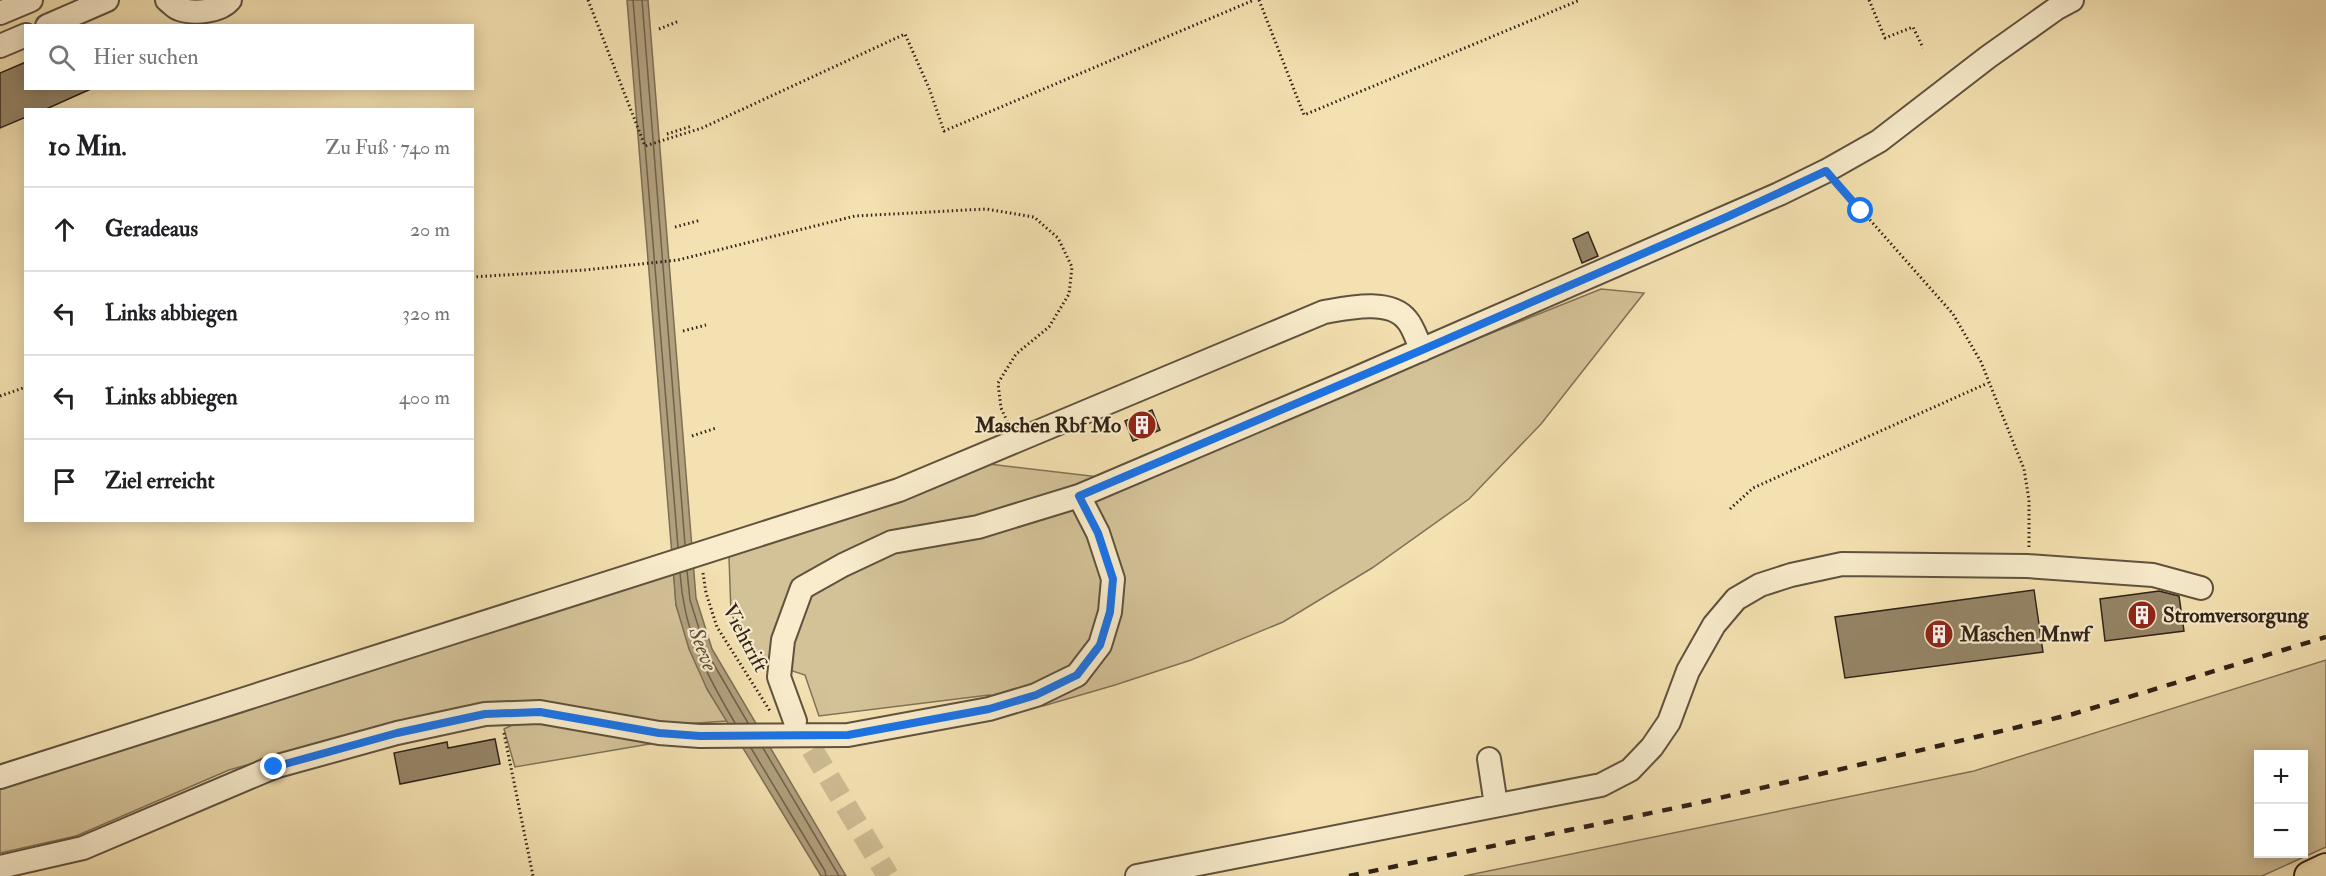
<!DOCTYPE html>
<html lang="de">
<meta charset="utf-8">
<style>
:root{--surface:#fff;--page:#f6f6f6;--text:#202124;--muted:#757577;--line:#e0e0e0}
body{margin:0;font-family:"IM FELL Double Pica",serif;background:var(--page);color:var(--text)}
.controls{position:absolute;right:18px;bottom:18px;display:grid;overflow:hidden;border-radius:0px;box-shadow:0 3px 15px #0003}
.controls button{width:54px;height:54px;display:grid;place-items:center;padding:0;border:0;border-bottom:2px solid var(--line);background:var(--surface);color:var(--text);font:30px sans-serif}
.stop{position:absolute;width:18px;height:18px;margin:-14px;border:4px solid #1a73e8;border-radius:50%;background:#fff}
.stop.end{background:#1a73e8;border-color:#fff;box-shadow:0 2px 6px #0008}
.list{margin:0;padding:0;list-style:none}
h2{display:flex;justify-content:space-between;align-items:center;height:78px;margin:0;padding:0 24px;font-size:26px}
h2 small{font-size:20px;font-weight:400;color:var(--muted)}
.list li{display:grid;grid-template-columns:39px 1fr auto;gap:18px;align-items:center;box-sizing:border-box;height:84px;padding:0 24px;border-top:2px solid var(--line)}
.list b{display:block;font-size:22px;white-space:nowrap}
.list em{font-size:20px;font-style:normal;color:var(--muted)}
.icon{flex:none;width:33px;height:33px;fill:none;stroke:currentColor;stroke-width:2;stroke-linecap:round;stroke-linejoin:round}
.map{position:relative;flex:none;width:2326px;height:876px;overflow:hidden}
.search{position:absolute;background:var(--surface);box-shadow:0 3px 15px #0003;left:24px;top:24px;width:450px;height:66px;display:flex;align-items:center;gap:15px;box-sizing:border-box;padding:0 21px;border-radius:0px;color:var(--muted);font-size:22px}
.panel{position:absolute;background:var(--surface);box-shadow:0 3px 15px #0003;left:24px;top:108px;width:450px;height:414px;border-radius:0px}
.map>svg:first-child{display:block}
.green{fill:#d3c197;stroke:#817257;stroke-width:1.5;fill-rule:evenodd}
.water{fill:#b1a07d;stroke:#7d6e54;stroke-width:1.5}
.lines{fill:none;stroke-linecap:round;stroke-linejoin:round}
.shore{stroke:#70614a;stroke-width:1.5}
.building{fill:#958567;stroke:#2f2217;stroke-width:1.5}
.minor-tunnel{stroke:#cdbb92;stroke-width:22;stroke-dasharray:22 11;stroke-linecap:butt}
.minor-casing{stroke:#60523e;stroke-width:26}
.major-casing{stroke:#2f2217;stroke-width:32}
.path{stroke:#2f2217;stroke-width:3;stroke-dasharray:1.5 3;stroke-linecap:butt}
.minor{stroke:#f8eccc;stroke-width:22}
.major{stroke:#f4e1b1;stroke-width:28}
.rail{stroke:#2f2217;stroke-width:4.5;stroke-dasharray:10 10;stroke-linecap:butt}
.route{stroke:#1a73e8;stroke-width:8}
.labels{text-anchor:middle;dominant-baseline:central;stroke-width:4.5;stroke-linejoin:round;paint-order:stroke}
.poi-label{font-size:21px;font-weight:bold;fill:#2f2217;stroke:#f8eccc;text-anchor:start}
.street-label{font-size:21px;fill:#2f2217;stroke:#f8eccc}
.water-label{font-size:22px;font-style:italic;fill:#5c4e3b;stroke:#f8eccc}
</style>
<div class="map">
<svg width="2326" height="876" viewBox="0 0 2326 876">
<rect width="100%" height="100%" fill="#f4e1b1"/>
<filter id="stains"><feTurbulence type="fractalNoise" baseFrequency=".00333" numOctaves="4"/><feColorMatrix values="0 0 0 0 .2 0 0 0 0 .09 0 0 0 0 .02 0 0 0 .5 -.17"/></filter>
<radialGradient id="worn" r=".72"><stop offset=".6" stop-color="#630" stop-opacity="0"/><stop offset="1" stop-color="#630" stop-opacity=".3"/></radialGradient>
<path class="green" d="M1601,289L1644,293L1541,424L1469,499L1372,568L1283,622L1191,660L1115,685L1043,706L989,695L819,716L805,675L759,660L731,614L729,557L895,500L989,464L1125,480Z
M674,574L676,605L707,689L727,721L652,726L538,704L433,713L229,770L76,836L0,853V784Z
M2326,660V847L2262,876H1464L1974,771ZM2304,754V854H2258V754Z
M525,719L667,741L515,767L504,729Z"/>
<path class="water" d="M627,0H648L696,598L712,649L846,876H821L707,689L689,649L676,605Z"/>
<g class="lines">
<path class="shore" d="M633,0L678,547
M642,0L685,545
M687,571L690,600L706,651L748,723
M680,573C684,633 705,672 735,723
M751,748L825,871L826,876
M763,748L839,876"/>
</g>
<path class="building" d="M26,62V88H93L44,110H26V117L0,128V73Z
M1588,232L1598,256L1582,263L1573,239Z
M1152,410L1160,430L1133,441L1125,421Z
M2034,590L2043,652L1845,678L1835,617Z
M2159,591L2179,596L2184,631L2105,641L2100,599Z
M495,739L500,764L400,784L394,753L447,742L448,748Z"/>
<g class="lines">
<path class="minor-tunnel" d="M795,721L888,876"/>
<g class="minor-casing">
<path id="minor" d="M167,0C171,3 175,8 179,9C194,14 220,12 230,0
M0,13L31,0
M47,26L107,0
M0,46L26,35
M795,721L779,677L783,640L802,588L843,565L892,542L978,527L1079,496L1352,380L1779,194L1826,171L1879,141L1988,57L2057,8L2072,0
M1489,759L1496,805
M0,777L899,490L1324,312C1347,308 1390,298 1407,320C1414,328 1417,341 1422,350
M0,867L83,848L274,767L397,733L485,714L540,712L659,733L700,736L848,735L989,709L1036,695L1077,675L1100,645L1110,612L1113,579L1098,533L1079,496
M1137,876L1601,785L1630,770L1652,747L1669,722L1688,671L1714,625L1736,599L1760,585L1791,575L1842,564L2027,566L2153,575L2201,588"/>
</g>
<g class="major-casing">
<path id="major" d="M2309,876L2326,868"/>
</g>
<path class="path" d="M588,0L645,146L702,128L905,34L929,88L944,131L1254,0
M1259,0L1304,115L1580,0
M1869,0L1885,38L1913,27L1923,48
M659,29L679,21
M667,134L692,126
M1840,186L1953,314L1981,362L2024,469L2029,500V549
M675,227L701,220
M472,277L585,270L678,260L855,216L986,209L1034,217L1058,238L1072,267L1069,294L1049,327L1016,354L998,383L1001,408L1008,423
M683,331L706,325
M0,396L26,387
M692,436L716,428
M1730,509L1753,488L1988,383
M703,573L706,593L717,627L770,711
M504,733L533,876"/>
<use href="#minor" class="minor"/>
<use href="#major" class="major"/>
<path class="rail" d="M1349,876L1694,804L2073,714L2326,637"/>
</g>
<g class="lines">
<path class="route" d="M274,767L397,733L485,714L540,712L659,733L700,736L848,735L989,709L1036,695L1077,675L1100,645L1110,612L1113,579L1098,533L1079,496L1422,350L1729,216L1826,171L1861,211"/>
</g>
<defs>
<g id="building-disc" transform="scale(1.5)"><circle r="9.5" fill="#8f2418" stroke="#f8eccc"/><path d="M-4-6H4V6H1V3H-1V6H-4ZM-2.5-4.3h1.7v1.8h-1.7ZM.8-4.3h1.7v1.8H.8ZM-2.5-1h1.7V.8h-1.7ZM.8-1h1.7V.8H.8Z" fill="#fff"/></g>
</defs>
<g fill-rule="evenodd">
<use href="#building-disc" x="1142" y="425"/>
<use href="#building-disc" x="2142" y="615"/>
<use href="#building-disc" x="1939" y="634"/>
</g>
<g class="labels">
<g class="poi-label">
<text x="1121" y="425" text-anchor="end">Maschen Rbf Mo</text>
<text x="2163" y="615">Stromversorgung</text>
<text x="1960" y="634">Maschen Mnwf</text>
</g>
<g class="street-label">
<text transform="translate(745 638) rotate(62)">Viehtrift</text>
</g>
<g class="water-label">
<text transform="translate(703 649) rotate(69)">Seeve</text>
</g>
</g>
<rect width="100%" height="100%" filter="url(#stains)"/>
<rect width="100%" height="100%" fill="url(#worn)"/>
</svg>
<div class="controls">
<button>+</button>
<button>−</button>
</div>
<div class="stop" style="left:1861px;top:211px"></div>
<div class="stop end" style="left:274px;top:767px"></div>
<div class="search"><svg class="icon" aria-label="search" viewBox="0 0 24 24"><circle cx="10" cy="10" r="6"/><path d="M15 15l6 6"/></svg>Hier suchen</div>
<section class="panel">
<h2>10 Min.<small>Zu Fuß · 740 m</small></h2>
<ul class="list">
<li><svg class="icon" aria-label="ahead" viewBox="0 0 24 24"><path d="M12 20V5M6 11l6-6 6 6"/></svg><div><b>Geradeaus</b></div><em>20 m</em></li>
<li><svg class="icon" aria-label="left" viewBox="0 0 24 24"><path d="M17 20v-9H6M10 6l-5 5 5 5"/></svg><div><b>Links abbiegen</b></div><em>320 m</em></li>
<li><svg class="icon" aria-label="left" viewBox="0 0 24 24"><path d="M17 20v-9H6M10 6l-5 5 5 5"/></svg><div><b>Links abbiegen</b></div><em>400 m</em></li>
<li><svg class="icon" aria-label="arrive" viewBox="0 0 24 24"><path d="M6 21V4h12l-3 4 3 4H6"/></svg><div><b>Ziel erreicht</b></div></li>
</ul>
</section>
</div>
